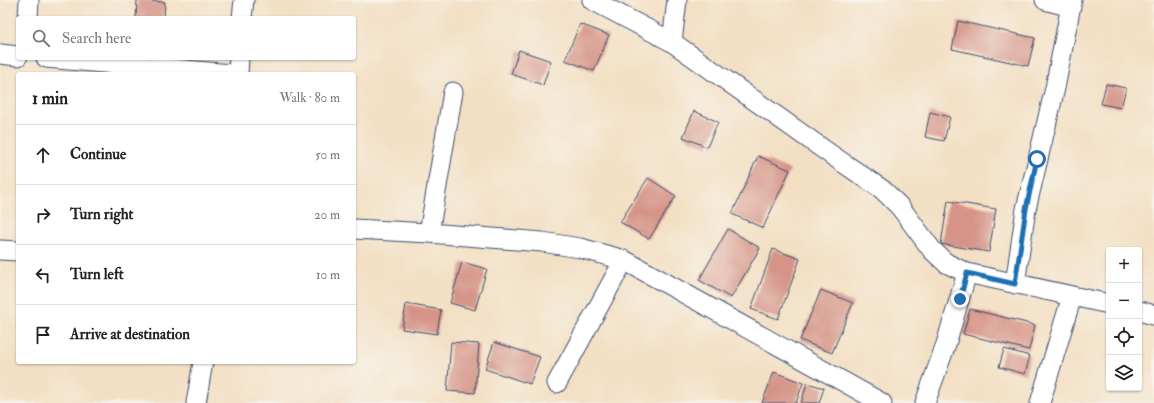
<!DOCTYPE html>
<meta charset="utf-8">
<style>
:root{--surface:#fff;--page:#f2f2f2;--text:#222;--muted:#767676;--line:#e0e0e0}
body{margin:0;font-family:"IM FELL Double Pica",serif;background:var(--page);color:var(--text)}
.controls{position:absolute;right:12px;bottom:12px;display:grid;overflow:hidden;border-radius:4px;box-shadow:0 1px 3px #0004}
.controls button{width:36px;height:36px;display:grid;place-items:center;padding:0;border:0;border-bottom:1px solid var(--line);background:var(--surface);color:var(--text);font:20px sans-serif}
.stop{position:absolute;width:12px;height:12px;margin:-9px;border:3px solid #1f6fb2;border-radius:50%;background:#fff}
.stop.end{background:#1f6fb2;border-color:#fff;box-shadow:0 1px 4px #0008}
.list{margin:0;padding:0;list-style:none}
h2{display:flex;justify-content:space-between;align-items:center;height:52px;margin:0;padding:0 16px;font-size:17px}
h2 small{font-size:13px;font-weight:400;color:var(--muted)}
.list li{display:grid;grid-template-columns:26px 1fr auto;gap:12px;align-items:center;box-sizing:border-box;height:60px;padding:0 16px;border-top:1px solid var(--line)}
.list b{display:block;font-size:15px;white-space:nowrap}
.list em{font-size:13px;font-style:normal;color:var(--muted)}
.icon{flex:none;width:22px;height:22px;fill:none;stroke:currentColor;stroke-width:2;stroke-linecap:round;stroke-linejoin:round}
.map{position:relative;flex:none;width:1154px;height:403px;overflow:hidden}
.search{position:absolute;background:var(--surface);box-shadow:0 1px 3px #0004;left:16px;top:16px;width:340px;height:44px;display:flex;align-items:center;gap:10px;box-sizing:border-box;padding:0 14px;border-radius:4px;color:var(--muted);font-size:15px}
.panel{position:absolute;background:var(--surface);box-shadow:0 1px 3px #0004;left:16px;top:72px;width:340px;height:292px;border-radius:4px}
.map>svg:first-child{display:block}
.building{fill:#d69488}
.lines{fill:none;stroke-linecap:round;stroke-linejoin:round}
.street-casing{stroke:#3b496d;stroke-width:21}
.street{stroke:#fff;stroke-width:19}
.route{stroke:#1f6fb2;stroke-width:5}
</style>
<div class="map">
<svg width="1154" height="403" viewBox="0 0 1154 403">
<rect width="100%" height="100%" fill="#f7f3e8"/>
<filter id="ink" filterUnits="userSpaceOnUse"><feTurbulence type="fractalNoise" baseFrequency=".025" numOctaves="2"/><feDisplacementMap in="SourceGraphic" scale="8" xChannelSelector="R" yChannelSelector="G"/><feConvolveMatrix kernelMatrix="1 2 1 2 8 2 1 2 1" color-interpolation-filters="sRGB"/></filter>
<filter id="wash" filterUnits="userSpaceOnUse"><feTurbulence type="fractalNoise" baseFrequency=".012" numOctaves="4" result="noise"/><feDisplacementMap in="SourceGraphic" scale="16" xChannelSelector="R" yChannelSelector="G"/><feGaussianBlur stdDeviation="0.9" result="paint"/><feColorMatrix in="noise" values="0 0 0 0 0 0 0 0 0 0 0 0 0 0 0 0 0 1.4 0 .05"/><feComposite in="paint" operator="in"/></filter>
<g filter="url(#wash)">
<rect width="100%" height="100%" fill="#f3dfc3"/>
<g id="blocks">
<path class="building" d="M137,0L165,2L164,18H136Z
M958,21L1035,38L1028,66L952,49Z
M580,24L609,35L594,71L565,60Z
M519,50L551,61L543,85L511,74Z
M1106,84L1126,88L1121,108L1101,104Z
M694,111L718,122L707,147L683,137Z
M930,112L950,117L944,141L925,137Z
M758,156L790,170L763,228L732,214Z
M648,178L676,196L649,239L620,222Z
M948,201L996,209L989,252L941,244Z
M728,229L760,248L731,298L699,280Z
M773,249L800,259L778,319L751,309Z
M462,262L487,269L475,310L450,303Z
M821,290L853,303L832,353L800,340Z
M406,304L441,310L437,334L402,329Z
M970,309L1035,325L1029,350L963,334Z
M451,342L479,344L475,393L447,391Z
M494,342L540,357L530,384L485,369Z
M1004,349L1030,356L1025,374L999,367Z
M774,372L803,383L796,403H762Z
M807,383L824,388L819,403H801Z"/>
</g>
</g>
<g filter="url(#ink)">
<use href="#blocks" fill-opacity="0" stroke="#3b496d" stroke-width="1"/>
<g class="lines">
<g class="street-casing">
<path id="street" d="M592,0L672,42L833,156L883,190L900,207L932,250L946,263L967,273L1109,304
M1045,0L1071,7
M28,18L29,0
M242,18L244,0
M672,42L677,0
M0,54L18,56
M46,58L231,74
M238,74L239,58
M354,229L429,233L542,242L580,248L624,260L882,403
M429,233L453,92
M0,250L18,251
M1015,284L1026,209L1055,88L1072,0
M1139,311L1154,315
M557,383L624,260
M196,403L203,362
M925,403L946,344L967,273
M1040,403L1072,296"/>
</g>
<use href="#street" class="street"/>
</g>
</g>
<g class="lines" filter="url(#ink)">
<path class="route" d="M960,299L967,273L1015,284L1026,209L1037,159"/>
</g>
</svg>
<div class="controls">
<button>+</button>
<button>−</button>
<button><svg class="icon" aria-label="locate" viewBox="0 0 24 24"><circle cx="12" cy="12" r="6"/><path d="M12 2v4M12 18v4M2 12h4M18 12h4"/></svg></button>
<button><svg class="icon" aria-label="layers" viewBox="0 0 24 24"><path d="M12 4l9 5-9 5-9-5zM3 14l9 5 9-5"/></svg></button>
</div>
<div class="stop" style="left:1037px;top:159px"></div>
<div class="stop end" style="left:960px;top:299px"></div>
<div class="search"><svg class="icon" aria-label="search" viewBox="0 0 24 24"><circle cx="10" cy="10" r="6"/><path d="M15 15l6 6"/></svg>Search here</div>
<section class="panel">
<h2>1 min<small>Walk · 80 m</small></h2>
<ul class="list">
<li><svg class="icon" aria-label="ahead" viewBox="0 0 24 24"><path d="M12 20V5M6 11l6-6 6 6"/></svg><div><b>Continue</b></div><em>50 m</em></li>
<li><svg class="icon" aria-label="right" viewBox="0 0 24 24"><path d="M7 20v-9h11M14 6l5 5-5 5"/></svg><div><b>Turn right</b></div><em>20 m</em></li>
<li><svg class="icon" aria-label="left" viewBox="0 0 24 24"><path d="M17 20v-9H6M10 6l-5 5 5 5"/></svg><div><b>Turn left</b></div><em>10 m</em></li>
<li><svg class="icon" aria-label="arrive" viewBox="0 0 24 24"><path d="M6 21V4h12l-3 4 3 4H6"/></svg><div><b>Arrive at destination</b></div></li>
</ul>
</section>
</div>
